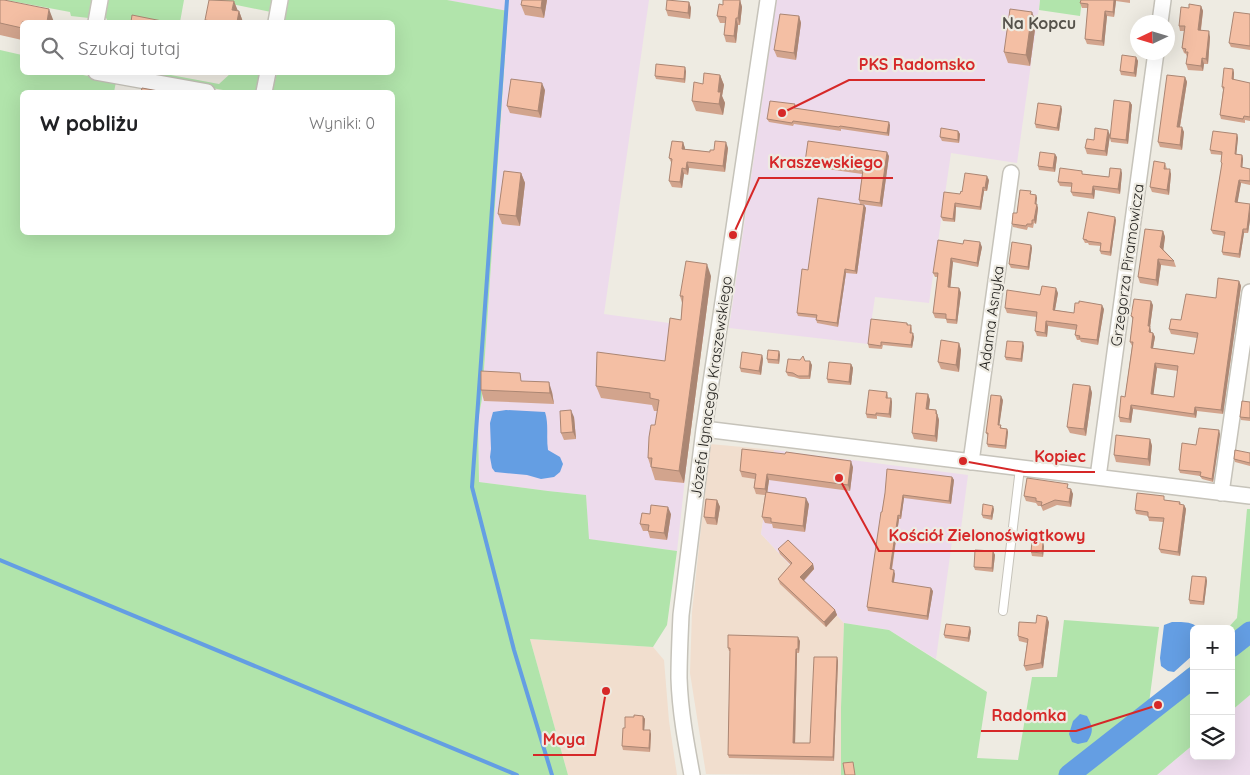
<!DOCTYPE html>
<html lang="pl">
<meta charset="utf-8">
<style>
:root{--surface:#fff;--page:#f2f2f2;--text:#202124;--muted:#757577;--line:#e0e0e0}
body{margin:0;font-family:Quicksand,sans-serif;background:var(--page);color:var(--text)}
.controls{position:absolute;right:15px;bottom:15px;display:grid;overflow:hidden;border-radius:8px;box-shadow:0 5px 20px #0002}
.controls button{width:45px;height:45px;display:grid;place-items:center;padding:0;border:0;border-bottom:1px solid var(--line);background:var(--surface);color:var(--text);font:25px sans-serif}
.compass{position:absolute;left:1130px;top:15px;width:45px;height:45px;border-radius:50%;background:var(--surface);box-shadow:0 5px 20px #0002;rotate:266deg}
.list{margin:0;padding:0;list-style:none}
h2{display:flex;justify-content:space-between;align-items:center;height:65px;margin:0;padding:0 20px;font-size:21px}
h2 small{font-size:16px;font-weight:400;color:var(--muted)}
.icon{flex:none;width:28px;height:28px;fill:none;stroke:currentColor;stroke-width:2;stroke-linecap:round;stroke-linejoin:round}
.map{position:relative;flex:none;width:1250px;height:775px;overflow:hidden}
.search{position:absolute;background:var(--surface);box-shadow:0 5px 20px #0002;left:20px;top:20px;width:375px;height:55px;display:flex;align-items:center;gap:12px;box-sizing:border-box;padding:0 18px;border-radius:8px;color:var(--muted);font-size:19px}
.panel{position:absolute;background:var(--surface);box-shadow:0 5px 20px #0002;left:20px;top:90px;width:375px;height:145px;border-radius:8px}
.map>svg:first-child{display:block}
.commercial{fill:#f1dece}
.industrial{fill:#eddbec}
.green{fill:#b1e4ab}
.water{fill:#649ee3}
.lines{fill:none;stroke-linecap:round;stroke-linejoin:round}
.stream{stroke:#649ee3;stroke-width:4}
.river{stroke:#649ee3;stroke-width:21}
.lane-casing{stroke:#c6c3ba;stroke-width:10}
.street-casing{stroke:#c6c3ba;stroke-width:18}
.lane{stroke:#fff;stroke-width:8}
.street{stroke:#fff;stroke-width:15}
.wall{fill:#d2a48d;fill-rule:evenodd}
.shaded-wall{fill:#ab8673}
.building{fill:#f4bfa4;stroke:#ab8673;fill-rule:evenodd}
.labels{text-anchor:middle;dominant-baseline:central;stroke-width:4.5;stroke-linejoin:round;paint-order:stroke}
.street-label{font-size:15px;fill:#1e1d1a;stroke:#eeebe2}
.neighbourhood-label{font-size:16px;font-weight:bold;fill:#56534c;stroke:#eeebe2}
.leader{fill:none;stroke:#d62828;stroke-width:2}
.callout-dot{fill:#d62828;stroke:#eeebe2;stroke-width:2}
.callout-label{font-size:16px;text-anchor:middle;font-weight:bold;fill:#d62828;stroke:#eeebe2;stroke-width:4.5;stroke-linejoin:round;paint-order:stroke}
</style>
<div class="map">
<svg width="1250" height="775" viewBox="0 0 1250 775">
<rect width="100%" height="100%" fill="#eeebe2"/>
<path class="commercial" d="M710,444L774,450L761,534L844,623L841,707V775L706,774L690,673L692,612Z
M530,639L653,647L664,660L669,721L677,775H568Z"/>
<path class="industrial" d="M447,0H649L604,314L705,328L697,370L677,551L588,539L586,495L548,491L479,482L478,420L482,399L508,12Z
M776,0H1040L1017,163L951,153L929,303L875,297L868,344L729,328L763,96Z
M774,450L968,475L960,536L952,541L936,659L889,630L844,623L761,534Z
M1250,695V775H1157L1194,744V756H1231V711Z"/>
<path class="green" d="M6,0H92L89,18L71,16L70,12Z
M105,0H184L180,22H121L107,20L103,11Z
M212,0H273L271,12Z
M285,0H447L508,11L482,399L478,420L479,482L548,491L586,495L589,539L677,551L667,625L653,647L530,639L568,775H0V50L22,55V72L82,73L83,75L116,82L114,92H22V232H392V92H272L277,73L392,72V22H284Z
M1040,0H1082L1080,16L1039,10Z
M129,73H160L219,84L231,73H265L258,92H234Z
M1247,509H1250V695L1231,711V629H1227L1237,618Z
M1064,620L1159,627L1149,703L1194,663V744L1157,775H841V707L844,623L889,630L987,692L977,758L1018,760L1032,677H1057Z"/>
<path class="water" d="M506,410L545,412C549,424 546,437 548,450L560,457L563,464L560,472L554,477L541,479L527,475L495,472L492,468L490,457L491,449L490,423L493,412Z
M1172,622C1180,622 1191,621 1197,627L1196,629H1194L1193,655L1174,672L1168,671L1161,666L1160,658L1164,625Z
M1080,714L1087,716C1093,727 1094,731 1087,742L1078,744L1072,742L1069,734L1073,721Z"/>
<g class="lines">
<path class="stream" d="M507,0L472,487L514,650L552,775
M0,560L517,775"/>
<path class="river" d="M1231,647L1250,632
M1069,775L1194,677"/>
<g class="lane-casing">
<path id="lane" d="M1003,611L1020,468"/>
</g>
<g class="street-casing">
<path id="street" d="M96,22L100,0
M276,22L280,0
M1160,22L1163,0
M96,72L207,92
M264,92L268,72
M704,429L1250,496
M971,462L1011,173
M1098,477L1156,52
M1221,493L1250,292
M692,775C686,743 680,711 679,678C679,657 680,636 681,615L704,429L768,0"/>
</g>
<use href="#lane" class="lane"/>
<use href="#street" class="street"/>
</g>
<path class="wall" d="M0,0L54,22H22V40L0,35Z
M547,0L544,18L525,15L521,5Z
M740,0L742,7L740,25H738L736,43L726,42L724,35L725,23H720L717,16L723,5Z
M1081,0H1130V3L1116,1L1114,17L1107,16L1104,46L1087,44L1085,39L1088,8H1082L1080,3Z
M689,2L691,8L690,19L668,16L666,10Z
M1201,6L1203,11L1201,30L1210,37L1208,64H1204L1203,71L1188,70L1186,64L1187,57L1186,54L1184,53L1182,48L1184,31H1180L1179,26L1189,8Z
M238,11H239L243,22H206L205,20Z
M1250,14V50L1231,47L1229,43Z
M799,16L801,23L796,60L777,57L774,50Z
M1036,22L1030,66L1008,63L1004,52Z
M1136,57L1138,61L1136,77L1121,75L1120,71Z
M1233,69L1234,73V80L1250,83V121L1245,120V123L1221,119L1220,115L1223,90L1222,87Z
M686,71L685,83L656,79L655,76Z
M720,75L724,85L722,96L725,103L723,115L696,111L692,101L703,84Z
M1185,77L1187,82L1180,127L1184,132L1182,150L1160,147L1158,142Z
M545,90L541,118L510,113L507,106Z
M1130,102L1132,105L1128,144L1111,142L1110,138Z
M796,108L890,125L889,136L841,129V131L794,124L793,126L769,122L767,119Z
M1062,109L1059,131L1036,128L1035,124Z
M958,131L960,134L959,143L942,141L940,137Z
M1237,134L1238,138L1236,154L1242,155L1243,159L1242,168L1250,169V185L1241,183L1237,203L1250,204V220L1248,233H1244L1240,258L1223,255L1222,252L1224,236L1213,234L1211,230L1222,165L1221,162L1222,155L1211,154L1210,150Z
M1110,135L1107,156L1087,154L1085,148Z
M683,142L685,149L710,152L714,150L728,148L725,172L689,168L688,175L684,174L682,188L672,187L669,181L672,164L669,158Z
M889,156L882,207L860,204L859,200L862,174L806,166L805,162Z
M1057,157L1055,172L1039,170L1038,166Z
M1165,163L1167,169L1171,174L1169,195L1152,192L1150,187Z
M521,173L525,183L520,226L502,224L498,214Z
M1122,173L1120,194L1095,190L1094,199L1073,196L1071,192L1072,187L1060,186L1058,182L1083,174L1109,177Z
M989,180L987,191H984L981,210L956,207L955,222L943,221L941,217L962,192Z
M1032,194L1036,195L1037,198L1036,204L1038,208L1036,224L1034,223L1033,228L1028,227L1027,230L1013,227L1012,224L1017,213Z
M864,205L866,208L857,274L846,273L838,327L817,323L816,318L798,316L797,313L808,270Z
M1116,220L1111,256L1101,254L1100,251L1101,246L1089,245L1088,243H1085L1083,239Z
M1163,231L1165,237L1163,249L1174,261L1176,267L1161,265L1158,286L1140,283L1138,277Z
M963,244L982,247L978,267L953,262L950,287L959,288L961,293L957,324L947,323L946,319L935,318L933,313L938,277H935L933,273Z
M1031,245L1032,248L1029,270L1011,268L1009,264Z
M711,276L684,483L655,480L648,458L655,425L658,411H654L652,405L601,398L596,386L665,361L681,320L682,303L680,296Z
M1239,281L1241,286L1223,414L1197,411L1196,418L1133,409L1131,423L1120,422L1119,417L1125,397L1132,346L1130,342L1133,320L1131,316L1153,305L1150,327L1151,333H1153L1155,337L1153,348L1194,354L1197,338L1171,334L1169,329L1181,320L1216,298ZM1157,368L1178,371L1174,397L1153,394Z
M1058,293L1055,310L1074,313L1104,309L1098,345L1081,342L1080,340H1077L1075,335L1076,330L1048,326L1047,337L1037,336L1035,331L1037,317L1007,313L1005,308L1040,295Z
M907,323L908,325H911L912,329V333L914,337L912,348L883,345L882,349L869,348L868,344Z
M959,343L961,350L959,372L941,369L938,362Z
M1024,346L1022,362L1006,360L1005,357Z
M779,351L780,355L779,364L768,363L767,359Z
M762,355L763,359L761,375L741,372L740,368Z
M805,361L812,365L810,379H800L794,377L788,376L786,372Z
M851,364L853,368L851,385L828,383L827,379Z
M523,381L552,392L554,404L484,401L481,390Z
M1090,386L1092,393L1086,436L1070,433L1067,427Z
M887,392L888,396V398H891L892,402L891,418L877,416V419L867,418L866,414Z
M928,394L930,400L929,409L936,410L939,420L937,442L914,439L912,433Z
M1003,400L999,425L1002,428L1007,429L1008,432L1006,449L988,447L987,444L988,436L986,433Z
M1250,402V421L1241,420L1240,417Z
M574,417L576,439L564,440L561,433Z
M1220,434L1213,482L1202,479L1200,476L1180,473L1179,470L1196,445Z
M1150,439L1152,446L1150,466L1116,462L1114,455Z
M1250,453V466L1235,462L1234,459Z
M853,467L850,491L769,480L767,492L809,504L805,532L773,528L772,524L765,523L762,517L765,495L756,494L754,488L755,479L742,477L740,471Z
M952,477L954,480L951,504L904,498L901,519H899L892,570L895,574L894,582L933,591L928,620L868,611L867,607L885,493Z
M1069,489L1073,494L1071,507L1057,505L1043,511L1041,506H1038L1036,503L1026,501L1024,496Z
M717,500L720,507L717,525L707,524L704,517Z
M1166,500L1180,502L1181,505H1184L1186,509L1180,556L1161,553L1159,549L1163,522L1149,521L1148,516L1136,514L1135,510Z
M994,509L992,520L983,518L982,515Z
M650,514H671L667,540L650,538L648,531H643L640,524Z
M1044,546L1043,557L1032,556L1031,552Z
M778,549L813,564L814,569L804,581L835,610L837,615L826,627L780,584L778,579L791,565L780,554Z
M993,551L995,555L993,572L975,570L974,567Z
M1206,577L1207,581L1204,605L1190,604L1189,600Z
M1049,622L1043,668L1026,671L1024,666L1027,643L1019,641L1018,636L1036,623Z
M971,631L969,642L945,638L944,635Z
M800,641L799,653H797L795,743H810L837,657L838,661L834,761L729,758L728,755L730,651H729L728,648Z
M643,716L645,719L644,730L651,734L650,752L623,750L622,746L625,728L634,717Z"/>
<path class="shaded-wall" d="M542,0H547L544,18L541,8Z
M740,0L742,7L740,25L738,18Z
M1114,0H1116V1L1114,17L1113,12Z
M234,1L238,11L232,10Z
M689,2L691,8L690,19L688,13Z
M1201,6L1203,11L1200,35L1198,30Z
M49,9L54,22H47Z
M239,11L243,22H237Z
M1105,11L1107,16L1104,46L1102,41Z
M1032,12L1036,22L1030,66L1026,55Z
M799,16L801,23L796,60L794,53Z
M736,18L738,25L736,43L734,36Z
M1209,31L1210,37L1208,64L1206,59Z
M1136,57L1138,61L1136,77L1134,73Z
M1202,58L1204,64L1203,71L1201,66Z
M685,67L686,71L685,83L684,79Z
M1233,69L1234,73L1233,83L1232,79Z
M720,75L724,85L722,96L725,103L723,115L719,104L718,92Z
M1185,77L1187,82L1179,132L1177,127Z
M542,83L545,90L541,118L538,111Z
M1130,102L1132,105L1128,144L1126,140Z
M1061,106L1062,109L1059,131L1057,128Z
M889,122L890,125L889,136L887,133Z
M1182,127L1184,132L1182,150L1180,145Z
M1108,130L1110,135L1107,156L1105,151Z
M958,131L960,134L959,143L958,140Z
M1237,134L1238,138L1236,158L1235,154Z
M683,142L685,148L684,155L682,149Z
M726,142L728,148L725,172L723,166Z
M887,152L889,156L882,207L880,203Z
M1055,154L1057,157L1055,172L1053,168Z
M1242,155L1243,159L1242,171L1241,167Z
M687,162L689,168L688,175L686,169Z
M682,168L684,174L682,188L680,182Z
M1121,169L1122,173L1120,194L1118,189Z
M1170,169L1171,174L1169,195L1167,190Z
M521,173L525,183L520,226L516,216Z
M987,176L989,180L987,191L985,188Z
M1239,180L1241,183L1237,206L1235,202Z
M1093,186L1095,190L1094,199L1092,194Z
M983,187L984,191L981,210L980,207Z
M1036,195L1037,198L1036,207L1035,204Z
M955,203L956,207L955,222L953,219Z
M1037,204L1038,208L1036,224L1034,220Z
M864,205L866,208L857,274L855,271Z
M1250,206V220L1248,233L1247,229Z
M1115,217L1116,220L1111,256L1110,252Z
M1243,229L1244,233L1240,258L1239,254Z
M1163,231L1165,237L1163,253L1160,247Z
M980,242L982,247L978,267L977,263Z
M1031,245L1032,248L1029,270L1028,267Z
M951,258L953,262L950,291L948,287Z
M1158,259L1161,265L1158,286L1156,280Z
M707,264L711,276L684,483L679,471Z
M845,269L846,273L838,327L837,323Z
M1239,281L1241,286L1223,414L1221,410Z
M959,288L961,293L957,324L956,320Z
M1056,288L1058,293L1054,315L1053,310Z
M1151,301L1153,305L1150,327L1151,331V337L1148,326Z
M1102,305L1104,309L1098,345L1097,340Z
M1046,321L1048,326L1047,337L1045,333Z
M913,333L914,337L912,348L911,345Z
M1153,333L1155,337L1152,353L1151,348Z
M1023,342L1024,346L1022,362L1021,359Z
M959,343L961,350L959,372L956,365Z
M779,351L780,355L779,364L778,360Z
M762,355L763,359L761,375L759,371Z
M810,361L812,365L810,379L809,376Z
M1155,363L1157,368L1153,398L1151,394Z
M851,364L853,368L851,385L849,382Z
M549,382L552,392L554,404L550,393Z
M1090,386L1092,393L1086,436L1084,429Z
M928,394L930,400L928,414L926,409Z
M1001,396L1003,400L999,428L998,425Z
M891,398L892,402L891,418L889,414Z
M1131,405L1133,409L1131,423L1129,419Z
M1195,407L1197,411L1196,418L1194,414Z
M571,410L574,417L576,439L573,432Z
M936,410L939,420L937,442L935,436Z
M1007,429L1008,432L1006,449L1005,446Z
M1219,430L1220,434L1213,482L1212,479Z
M1150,439L1152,446L1150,466L1148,459Z
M851,461L853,467L850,491L848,485Z
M767,474L769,480L767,495L765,489Z
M952,477L954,480L951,504L949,501Z
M1071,489L1073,494L1071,507L1069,502Z
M903,495L904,498L901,519L900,516Z
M806,498L809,504L805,532L803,526Z
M717,500L720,507L717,525L715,518Z
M1184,505L1186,509L1180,556L1178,552Z
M993,506L994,509L992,520L991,516Z
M668,507L671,514L667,540L664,533Z
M898,515L899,519L891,573L890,569Z
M1043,542L1044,546L1043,557L1042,553Z
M993,551L995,555L993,572L992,568Z
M813,564L814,569L802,582L800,577Z
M894,570L895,574L893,586L892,582Z
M1206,577L1207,581L1204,605L1203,602Z
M931,588L933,591L928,620L927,616Z
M835,610L837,615L826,627L824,622Z
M1047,617L1049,622L1043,668L1041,663Z
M970,627L971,631L969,642L968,638Z
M798,637L800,641L799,653L798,649Z
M796,649L797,653L795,746L793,743Z
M837,657L838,661L834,761L833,757Z
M643,716L645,719L644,733L643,730Z
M650,730L651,734L650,752L649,748Z"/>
<path class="building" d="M0,0H4L49,9L47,22H22V28L0,23Z
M209,0L234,1L232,10L239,11L237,22H217L205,20Z
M522,0H542L541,8L521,5Z
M667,0L689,2L688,13L666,10Z
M723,0H740L738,18H736L734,36L724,35L726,17L717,16L719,4L723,5Z
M1081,0H1114L1113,12L1105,11L1102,41L1085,39L1088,4L1080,3Z
M1189,4L1201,6L1198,30L1209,31L1206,59L1202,58L1201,66L1186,64L1188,52H1185L1186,49L1182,48L1185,26H1179L1181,7L1189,8Z
M1010,9L1032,12L1026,55L1004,52Z
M1234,12L1250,14V46L1229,43Z
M780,14L799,16L794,53L774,50Z
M132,15L167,22H131Z
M1122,55L1136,57L1134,73L1120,71Z
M656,64L685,67L684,79L655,76Z
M1224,68L1233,69L1232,79L1250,83V117L1244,116L1243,119L1220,115L1224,87H1222Z
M704,73L720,75L718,92H721L719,104L692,101L694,82L703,84Z
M1167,75L1185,77L1177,127H1182L1180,145L1158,142Z
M511,79L542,83L538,111L507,106Z
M142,88L164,92H141Z
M1114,100L1130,102L1126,140L1110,138Z
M770,101L795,104L794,108L889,122L887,133L840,126L839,127L793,121L792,123L767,119Z
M1038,103L1061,106L1057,128L1035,124Z
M941,128L958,131V140L940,137Z
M1095,128L1108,130L1105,151L1085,148L1087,139L1094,140Z
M1213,131L1237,134L1235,154L1242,155L1241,167L1250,169V181L1239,180L1235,202L1250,204L1247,229H1243L1239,254L1222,252L1225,232L1211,230L1222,163L1221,162L1222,152L1210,150Z
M672,141L683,142L682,149L710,152V150H714L715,141L726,142L723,166L687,162L686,169L682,168L680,182L669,181L672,159L669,158Z
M808,141L887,152L880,203L859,200L863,170L805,162Z
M1040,152L1055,154L1053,168L1038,166Z
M1154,161L1165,163L1164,169H1170L1167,190L1150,187Z
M1060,168L1082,171V174L1109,177L1110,168L1121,169L1118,189L1093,186L1092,194L1071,192L1072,183L1058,182Z
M504,171L521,173L516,216L498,214Z
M965,173L987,176L985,188L983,187L980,207L955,203L953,219L941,217L944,192L960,194L961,191L962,192Z
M1020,190L1031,191L1030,194L1036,195L1035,204H1037L1034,220H1032V224H1027L1026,226L1012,224L1013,213H1017Z
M818,198L864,205L855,271L845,269L837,323L816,320L817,315L797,313L802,269L808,270Z
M1088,212L1115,217L1110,252L1100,251L1101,243L1087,241V240L1083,239Z
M1145,229L1163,231L1160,247L1174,261L1158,259L1156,280L1138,277Z
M938,240L963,244L964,240L980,242L977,263L951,258L948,287L959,288L956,320L946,319V314L933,313L938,273H933Z
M1012,242L1031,245L1028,267L1009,264Z
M686,261L707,264L679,471L651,467L652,458H648L649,437L651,425H655L659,400L650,398V393L596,386L597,352L665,361L670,318L681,320L683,296H680Z
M1218,278L1239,281L1221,410L1195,407L1194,414L1131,405L1129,419L1119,417L1121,396L1125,397L1133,342H1130L1133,317L1131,316L1134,299L1151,301L1148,326H1150L1149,332L1153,333L1151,348L1194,354L1198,333L1169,329L1171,319L1181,320L1186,294L1216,298ZM1155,363L1178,366L1174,397L1151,394Z
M1042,286L1056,288L1053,310L1074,313L1075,303H1079V301L1102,305L1097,340L1079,338L1080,336L1075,335L1077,325L1046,321L1045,333L1035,331L1037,312L1005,308L1007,290L1040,295Z
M871,319L907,323V325H911L910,333H913L911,345L881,342V346L868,344Z
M941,340L959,343L956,365L938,362Z
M1007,341L1023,342L1021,359L1005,357Z
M768,350L779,351L778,360L767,359Z
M742,352L762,355L759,371L740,368Z
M803,356L805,361H810L809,376H798L793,373L786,372L788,359L800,360Z
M829,362L851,364L849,382L827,379Z
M481,371L520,373L521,381L549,382L550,393L481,390Z
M1073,384L1090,386L1084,429L1067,427Z
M869,390L887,392L886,398H891L889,414L876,413V415L866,414Z
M916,393L928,394L926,409L936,410V414H937L935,436L912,433Z
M991,395L1001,396L998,425H1001L1000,428L1007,429L1005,446L987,444L988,433H986Z
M1242,401L1250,402V418L1240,417Z
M571,410L573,432L561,433L560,411Z
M1199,428L1219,430L1212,479L1200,476L1201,472L1179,470L1182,443L1196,445Z
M1116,435L1150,439L1148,459L1114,455Z
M742,449L785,454L786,452L851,461L848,485L767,474L765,489L754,488L756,474L740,471Z
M1235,450L1250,453V463L1234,459Z
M887,469L952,477L949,501L903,495L900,516L898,515L890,569L894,570L892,582L931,588L927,616L867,607L881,512H882L885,493Z
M1027,478L1068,484L1067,488L1071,489L1069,502L1055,500L1041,506L1042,502L1036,501V498L1024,496Z
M766,492L806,498L803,526L771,522V518L762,517Z
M1137,493L1164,496V500L1180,502L1179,504L1184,505L1178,552L1159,549L1164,518L1148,517V512L1135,510Z
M706,499L717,500L715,518L704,517Z
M983,504L993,506L991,516L982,515Z
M651,505L668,507L664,533L648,531L649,525L640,524L642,513L650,514Z
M788,540L813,564L800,577L835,610L824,622L778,579L792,563L778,549Z
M1032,541L1043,542L1042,553L1031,552Z
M975,550L993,551L992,568L974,567Z
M1192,576L1206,577L1203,602L1189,600Z
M1037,615L1047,617L1041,663L1024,666L1028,639L1018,636L1019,622L1036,623Z
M946,624L970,627L968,638L944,635Z
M728,635L798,637V649H796L793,743H810L814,657H837L833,757L728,755L730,648H728Z
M634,715L643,716V730H650L649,748L622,746L623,728H625V717H634Z
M853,762L855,775H845L843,763Z"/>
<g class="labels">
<g class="street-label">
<text transform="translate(1127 265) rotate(-82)">Grzegorza Piramowicza</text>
<text transform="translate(991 318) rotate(-82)">Adama Asnyka</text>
<text transform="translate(711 387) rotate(-82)">Józefa Ignacego Kraszewskiego</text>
</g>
<g class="neighbourhood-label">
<text x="1039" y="23">Na Kopcu</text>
</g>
</g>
<path class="leader" d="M782 113L849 80H985M733 235L759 178H893M963 461L1024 472H1095M839 478L879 551H1095M1158 705L1076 731H981M606 691L595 755H533"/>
<g class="callout-dot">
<circle cx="782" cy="113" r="5"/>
<circle cx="733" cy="235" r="5"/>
<circle cx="963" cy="461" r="5"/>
<circle cx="839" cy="478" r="5"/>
<circle cx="1158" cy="705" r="5"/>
<circle cx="606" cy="691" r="5"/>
</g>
<g class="callout-label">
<text x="917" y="70">PKS Radomsko</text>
<text x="826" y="168">Kraszewskiego</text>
<text x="1060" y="462">Kopiec</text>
<text x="987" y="541">Kościół Zielonoświątkowy</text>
<text x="1029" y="721">Radomka</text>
<text x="564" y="745">Moya</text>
</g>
</svg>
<div class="controls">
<button>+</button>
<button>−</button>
<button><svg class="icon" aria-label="layers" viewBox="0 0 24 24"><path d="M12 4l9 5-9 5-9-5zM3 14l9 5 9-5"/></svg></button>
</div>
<svg class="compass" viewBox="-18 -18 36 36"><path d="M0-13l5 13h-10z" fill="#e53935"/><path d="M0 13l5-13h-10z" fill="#757577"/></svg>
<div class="search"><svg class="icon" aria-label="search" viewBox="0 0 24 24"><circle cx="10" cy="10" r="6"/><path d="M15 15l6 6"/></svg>Szukaj tutaj</div>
<section class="panel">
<h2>W pobliżu<small>Wyniki: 0</small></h2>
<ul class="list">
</ul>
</section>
</div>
